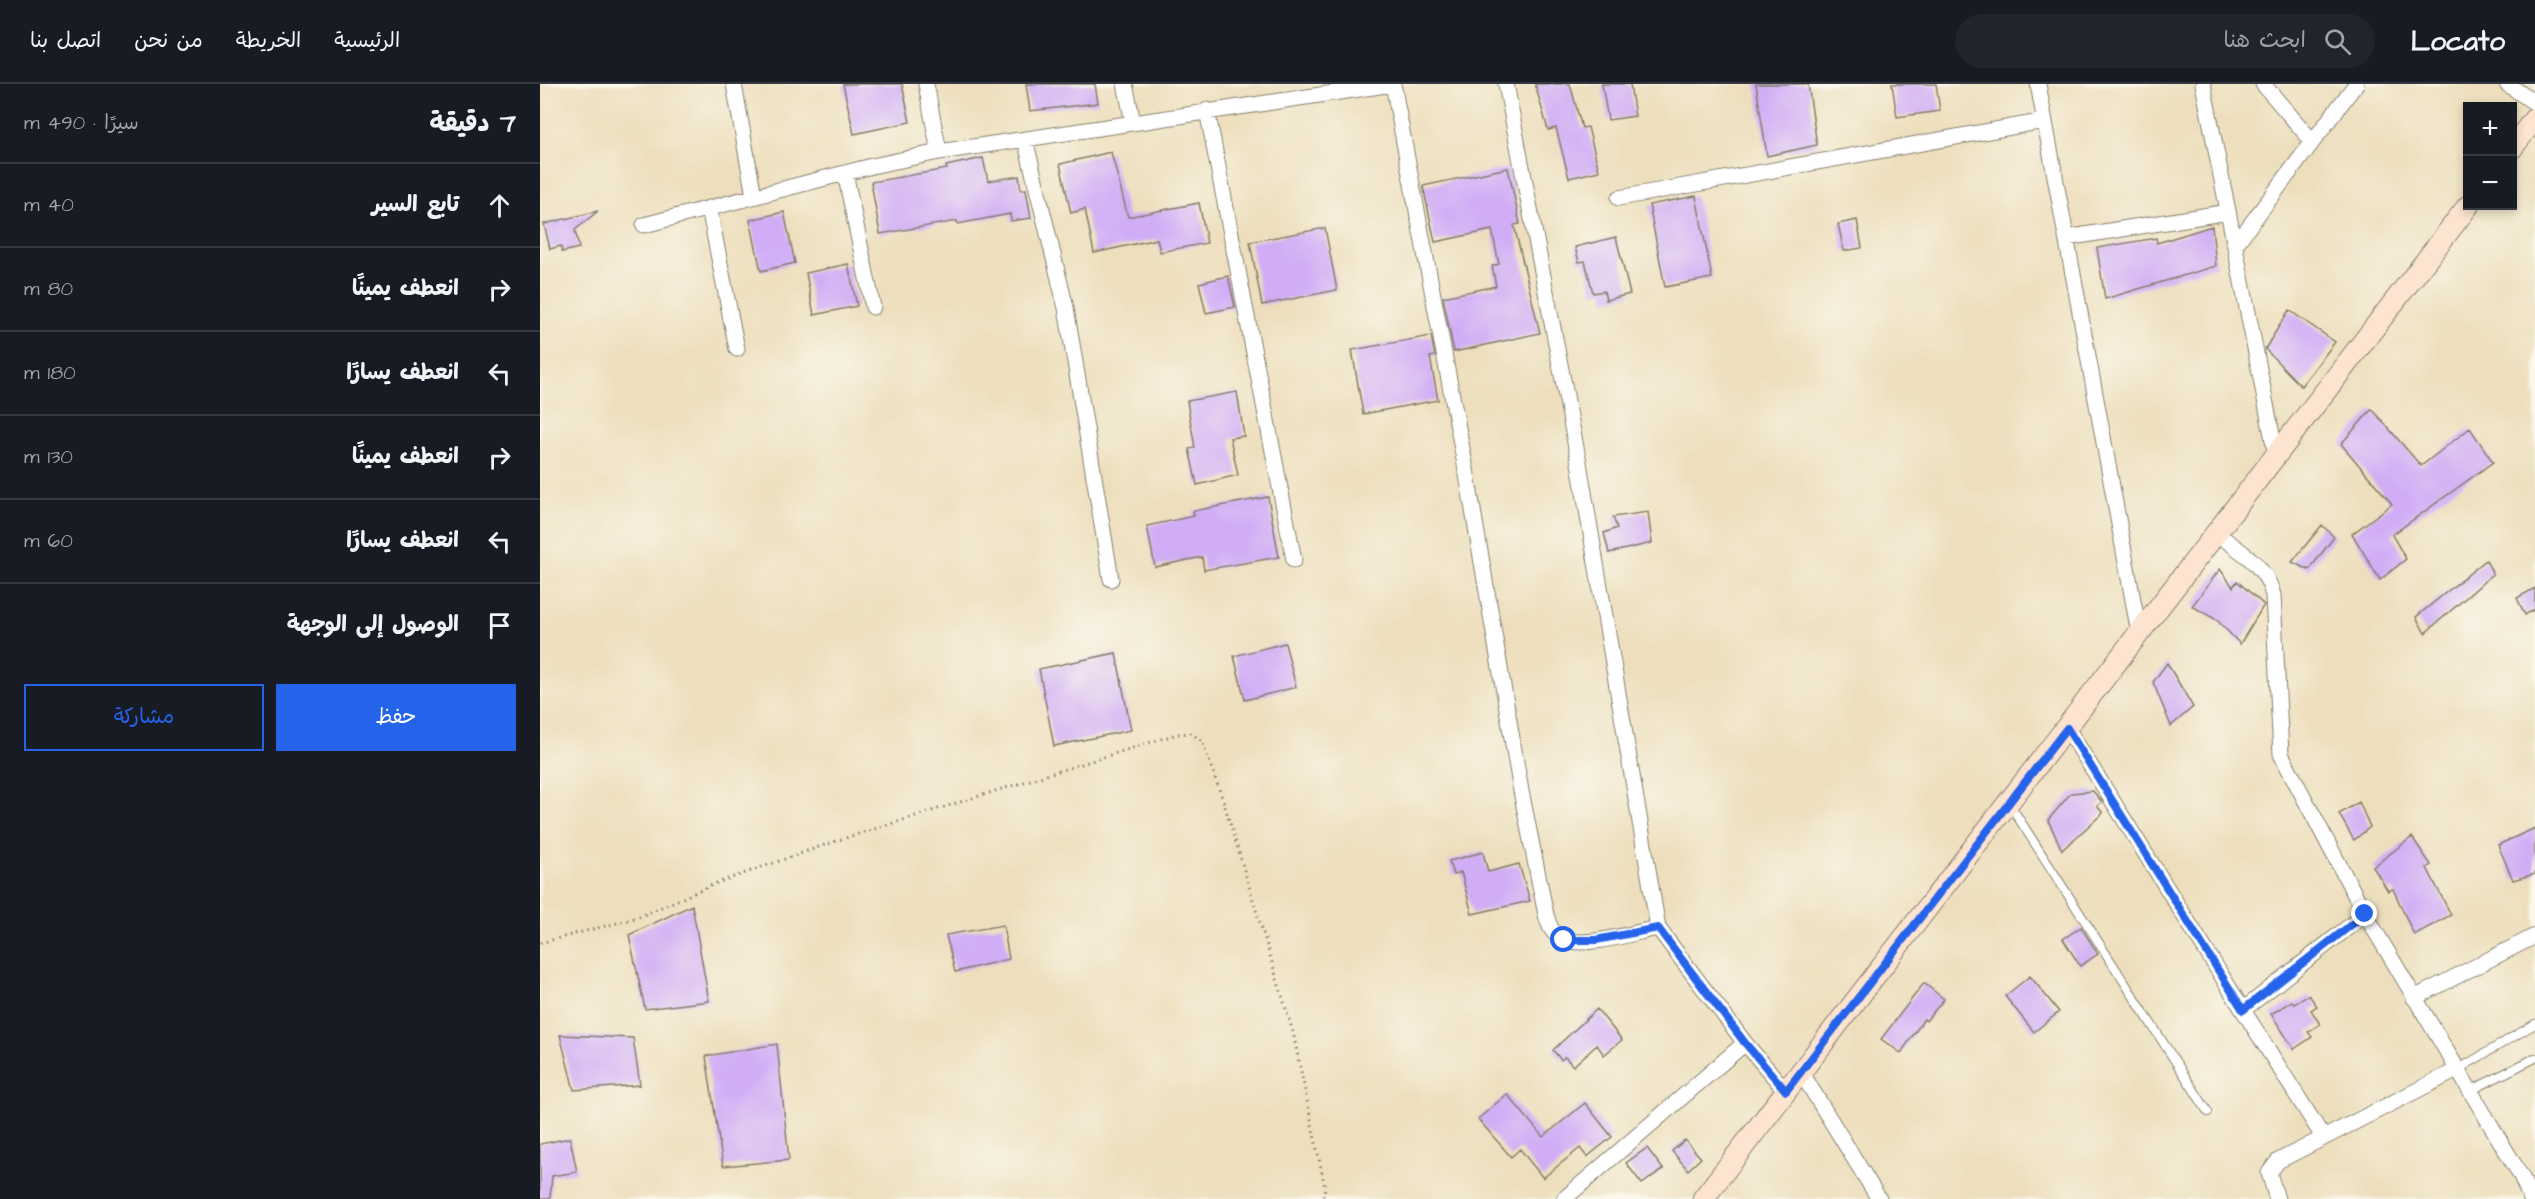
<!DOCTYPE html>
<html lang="ar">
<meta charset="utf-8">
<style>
:root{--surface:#171b24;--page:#20242c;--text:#f1f3f6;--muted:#9ea1a6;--line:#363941;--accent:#2563eb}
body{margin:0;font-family:"Architects Daughter","Playpen Sans Arabic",sans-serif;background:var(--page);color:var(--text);direction:rtl}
.controls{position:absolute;right:18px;top:18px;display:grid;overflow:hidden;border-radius:0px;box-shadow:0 3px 9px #0003}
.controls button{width:54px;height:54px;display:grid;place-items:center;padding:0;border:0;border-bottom:2px solid var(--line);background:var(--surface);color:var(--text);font:30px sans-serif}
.stop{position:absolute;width:18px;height:18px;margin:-14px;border:4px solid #2563eb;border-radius:50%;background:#fff}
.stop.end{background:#2563eb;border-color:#fff;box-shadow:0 2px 6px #0008}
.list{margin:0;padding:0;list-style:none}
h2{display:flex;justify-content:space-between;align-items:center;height:78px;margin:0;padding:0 24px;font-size:26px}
h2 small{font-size:20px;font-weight:400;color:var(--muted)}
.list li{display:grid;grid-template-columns:39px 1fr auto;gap:18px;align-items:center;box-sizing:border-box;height:84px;padding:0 24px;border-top:2px solid var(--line)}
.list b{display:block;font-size:22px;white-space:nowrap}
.list em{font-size:20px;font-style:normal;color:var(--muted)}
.actions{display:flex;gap:12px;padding:18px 24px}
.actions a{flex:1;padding:14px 0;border:2px solid var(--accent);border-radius:0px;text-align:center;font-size:21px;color:var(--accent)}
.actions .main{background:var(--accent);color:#fff}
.icon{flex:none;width:33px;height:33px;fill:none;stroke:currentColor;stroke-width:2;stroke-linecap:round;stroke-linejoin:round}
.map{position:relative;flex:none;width:1995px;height:1115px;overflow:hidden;direction:ltr}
header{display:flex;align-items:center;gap:36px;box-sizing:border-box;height:84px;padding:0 30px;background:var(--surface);border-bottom:2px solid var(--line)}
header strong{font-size:28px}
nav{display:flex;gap:33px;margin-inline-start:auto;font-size:21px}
.search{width:420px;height:54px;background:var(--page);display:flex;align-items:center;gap:15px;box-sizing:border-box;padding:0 21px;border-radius:33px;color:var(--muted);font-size:22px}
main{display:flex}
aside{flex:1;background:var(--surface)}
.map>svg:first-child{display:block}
.building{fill:#d0adf5}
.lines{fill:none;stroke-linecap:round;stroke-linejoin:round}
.lane-casing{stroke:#847e6c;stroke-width:10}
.street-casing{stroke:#847e6c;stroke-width:17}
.secondary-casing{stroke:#847e6c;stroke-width:23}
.path{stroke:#847e6c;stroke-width:3;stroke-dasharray:1.5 4.5;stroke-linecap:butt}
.lane{stroke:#fff;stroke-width:8}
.street{stroke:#fff;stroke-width:15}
.secondary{stroke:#fde4d1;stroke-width:21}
.route{stroke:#2563eb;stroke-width:8}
</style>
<header>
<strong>Locato</strong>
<div class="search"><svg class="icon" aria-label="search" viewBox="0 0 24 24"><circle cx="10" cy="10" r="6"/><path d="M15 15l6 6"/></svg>ابحث هنا</div>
<nav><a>الرئيسية</a><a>الخريطة</a><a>من نحن</a><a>اتصل بنا</a></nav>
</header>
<main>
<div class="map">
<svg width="1995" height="1115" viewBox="0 0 1995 1115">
<rect width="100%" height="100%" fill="#fbf7ec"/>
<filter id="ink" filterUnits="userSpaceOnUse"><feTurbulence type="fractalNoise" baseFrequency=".0167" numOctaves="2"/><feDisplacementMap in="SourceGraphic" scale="12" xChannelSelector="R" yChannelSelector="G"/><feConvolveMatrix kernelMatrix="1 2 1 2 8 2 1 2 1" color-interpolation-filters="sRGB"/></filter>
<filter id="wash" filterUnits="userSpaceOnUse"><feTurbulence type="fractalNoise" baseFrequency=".008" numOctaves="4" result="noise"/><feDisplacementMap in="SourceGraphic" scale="24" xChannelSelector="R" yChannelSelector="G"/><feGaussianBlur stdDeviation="1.35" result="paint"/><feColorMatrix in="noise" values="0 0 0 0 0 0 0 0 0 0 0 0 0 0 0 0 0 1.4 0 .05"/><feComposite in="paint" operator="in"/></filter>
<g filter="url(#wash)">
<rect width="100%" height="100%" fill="#eddfbd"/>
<g id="blocks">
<path class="building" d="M303,0H362L370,38L314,50Z
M486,0H555L558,19L490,27Z
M995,0H1030L1042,44L1048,43L1059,87L1029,94L1016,44L1008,46Z
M1062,0H1090L1095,32L1068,36Z
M1216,0H1268L1277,61L1227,72Z
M1352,0H1396L1400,27L1357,33Z
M571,68L588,133L659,119L667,159L620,168L617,155L554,169L545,125L531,129L520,80Z
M443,74L448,97L479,92L481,106L486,105L491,134L471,137L470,130L418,140L417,137L340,150L331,98L407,85L406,82Z
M968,84L980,140L974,141L1000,249L914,268L903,213L956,202L952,182L959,180L952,146L895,158L883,102Z
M1156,112L1172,194L1125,203L1109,121Z
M58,127L35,146L39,164L22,168L21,162L10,165L4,140Z
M244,128L255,179L221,187L210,136Z
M1317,136L1322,164L1304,167L1298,140Z
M1672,142L1676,182L1565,215L1557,164L1616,154L1617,159Z
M785,144L797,206L722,221L710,158Z
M1076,153L1090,210L1066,216L1064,207L1053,209L1045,177L1039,178L1035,163Z
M308,180L317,222L274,231L266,189Z
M688,192L695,223L666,229L659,199Z
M1749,226L1795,258L1761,302L1725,265Z
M891,252L895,272L890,273L898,316L823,330L812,266Z
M697,308L704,352L690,354L698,391L657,401L649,365L655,364L647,317Z
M1832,325L1881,382L1930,344L1953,378L1852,451L1866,475L1840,496L1812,450L1852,420L1801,360Z
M728,413L739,473L664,486L662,473L615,483L607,442L654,432L653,427Z
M1108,428L1112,459L1069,469L1064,449L1077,444L1073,433Z
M1782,441L1794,453L1769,486L1752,478Z
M1946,476L1953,490L1885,549L1876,533Z
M1680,485L1693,503L1697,497L1724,521L1700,560L1677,536L1652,522Z
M1995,504V525L1985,531L1977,514Z
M745,559L756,603L705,616L694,572Z
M576,569L591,646L514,662L499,585Z
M1627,579L1653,623L1631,642L1613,598Z
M1553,707L1562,718L1557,722L1563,729L1522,766L1508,736L1531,709Z
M1819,718L1830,743L1814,756L1799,730Z
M1995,744V790L1973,796L1958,761Z
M1872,753L1891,781L1887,784L1911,831L1874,851L1853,805L1848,807L1833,783Z
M943,768L948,788L979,780L990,817L932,830L921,788L913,791L909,777Z
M152,821L169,917L105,925L89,851Z
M463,841L469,875L415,888L406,851Z
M1541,843L1558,870L1540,882L1523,855Z
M1490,892L1519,928L1494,948L1465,912Z
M1384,899L1404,915L1386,937L1384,935L1361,969L1341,955Z
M1769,911L1777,922L1771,926L1780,940L1768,948L1772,953L1754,965L1731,930L1752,917L1754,920Z
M1057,925L1082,956L1064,971L1057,961L1033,982L1025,973L1021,976L1013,966Z
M20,951L93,954L100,1001L34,1006Z
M237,960L249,1076L183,1082L166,972Z
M967,1010L1003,1053L1045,1019L1072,1053L1047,1073L1040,1064L1003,1094L980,1065L971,1073L938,1035Z
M30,1054L37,1088L12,1092L10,1115H0V1060Z
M1145,1056L1161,1074L1148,1086L1132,1067Z
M1107,1064L1123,1085L1102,1100L1086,1079Z"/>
</g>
</g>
<g filter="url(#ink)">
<use href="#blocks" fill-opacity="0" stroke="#847e6c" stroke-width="1.5"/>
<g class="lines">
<g class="lane-casing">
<path id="lane" d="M1470,721L1668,1028
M1917,986L1995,940
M1930,1007L1995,974"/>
</g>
<g class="street-casing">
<path id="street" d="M194,0L214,112
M386,0L399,68
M585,0L593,38
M853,0L927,391L981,707L1006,831C1009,841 1013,853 1025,856C1050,863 1092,849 1118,844L1205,959L1246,1007
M966,0L1039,379L1118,844
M1498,0L1599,549
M1663,0L1736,371
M1723,0L1772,57
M1967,0L1995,19
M667,26L754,476
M485,55L526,224L571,495
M305,89L333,223
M1079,114L1504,37
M169,124L197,265
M104,141L332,82L399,68L853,0
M1526,154L1688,128
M1695,161L1816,0
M1676,449C1700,467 1726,481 1733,511L1741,670L1825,830L1981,1092L1991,1115
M1527,644L1703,926
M1874,914L1995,852
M1261,988L1339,1115
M1783,1053L1703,926L1825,830
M1024,1115L1205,959
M1737,1115L1729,1089L1738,1077L1917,986"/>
</g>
<g class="secondary-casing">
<path id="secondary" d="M1972,64L1995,34
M1163,1115L1928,122"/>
</g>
<path class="path" d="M0,859L96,834L177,799L296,757L637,650L651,649L662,657L683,716L753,948L785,1104L782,1115"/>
<use href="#lane" class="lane"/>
<use href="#street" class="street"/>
<use href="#secondary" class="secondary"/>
</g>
</g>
<g class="lines" filter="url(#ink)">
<path class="route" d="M1024,856H1056L1118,844L1205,959L1246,1007L1527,644L1703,926L1825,830"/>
</g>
</svg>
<div class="controls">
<button>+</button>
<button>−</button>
</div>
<div class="stop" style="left:1024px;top:856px"></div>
<div class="stop end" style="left:1825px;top:830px"></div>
</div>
<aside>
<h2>7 دقيقة<small>سيرًا · 490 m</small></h2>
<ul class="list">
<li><svg class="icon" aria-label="ahead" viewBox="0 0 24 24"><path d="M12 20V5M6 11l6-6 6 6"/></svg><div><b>تابع السير</b></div><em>40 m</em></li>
<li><svg class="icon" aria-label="right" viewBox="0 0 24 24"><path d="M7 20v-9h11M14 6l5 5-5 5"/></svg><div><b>انعطف يمينًا</b></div><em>80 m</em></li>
<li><svg class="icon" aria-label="left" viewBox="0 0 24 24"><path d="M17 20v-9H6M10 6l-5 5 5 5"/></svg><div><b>انعطف يسارًا</b></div><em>180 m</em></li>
<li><svg class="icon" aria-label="right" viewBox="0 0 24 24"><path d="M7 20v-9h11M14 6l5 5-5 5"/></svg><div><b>انعطف يمينًا</b></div><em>130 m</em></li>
<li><svg class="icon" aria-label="left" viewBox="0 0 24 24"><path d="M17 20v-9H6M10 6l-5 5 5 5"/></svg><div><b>انعطف يسارًا</b></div><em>60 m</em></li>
<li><svg class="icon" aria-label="arrive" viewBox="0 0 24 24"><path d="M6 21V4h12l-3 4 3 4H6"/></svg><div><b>الوصول إلى الوجهة</b></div></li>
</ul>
<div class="actions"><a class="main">حفظ</a><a>مشاركة</a></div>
</aside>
</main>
